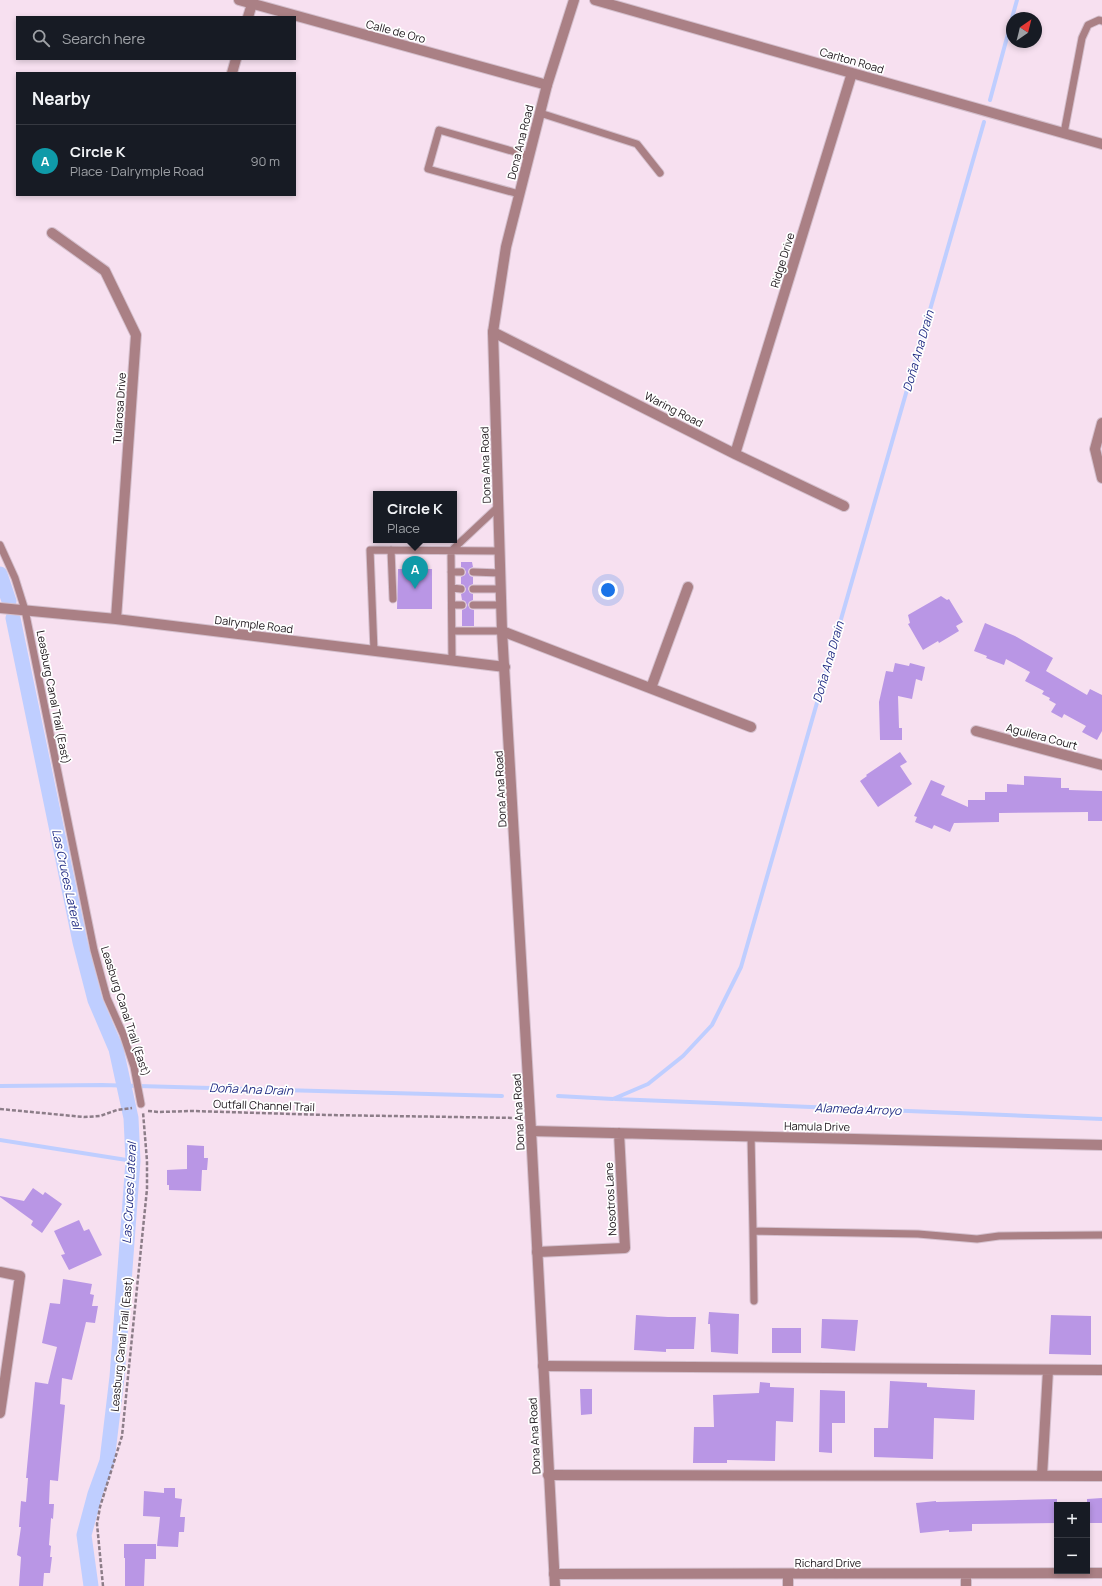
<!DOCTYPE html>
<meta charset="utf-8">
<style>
:root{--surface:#171b24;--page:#242831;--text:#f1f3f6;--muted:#9ea1a6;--line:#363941;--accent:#0f766e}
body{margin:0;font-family:Manrope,sans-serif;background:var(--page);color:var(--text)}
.controls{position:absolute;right:12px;bottom:12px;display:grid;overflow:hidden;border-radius:0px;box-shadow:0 2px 6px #0003}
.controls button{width:36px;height:36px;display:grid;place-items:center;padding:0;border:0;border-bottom:1px solid var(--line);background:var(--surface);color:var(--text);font:20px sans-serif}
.compass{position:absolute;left:1006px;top:12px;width:36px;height:36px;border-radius:50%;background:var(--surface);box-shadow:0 2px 6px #0003;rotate:35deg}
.you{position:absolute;left:608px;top:590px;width:14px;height:14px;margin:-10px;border:3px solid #fff;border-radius:50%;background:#1a73e8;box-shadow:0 0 0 6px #1a73e833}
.badge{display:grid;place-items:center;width:26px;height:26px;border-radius:50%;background:var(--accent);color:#fff;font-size:13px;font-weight:700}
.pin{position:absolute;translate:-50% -33px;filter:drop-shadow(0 1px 2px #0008)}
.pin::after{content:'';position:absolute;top:21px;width:14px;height:12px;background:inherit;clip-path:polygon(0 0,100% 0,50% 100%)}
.popup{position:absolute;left:373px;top:491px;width:84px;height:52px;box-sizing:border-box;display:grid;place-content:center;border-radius:0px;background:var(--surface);filter:drop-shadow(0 1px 3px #0005);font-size:13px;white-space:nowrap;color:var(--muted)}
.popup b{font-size:15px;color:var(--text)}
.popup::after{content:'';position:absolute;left:50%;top:100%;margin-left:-8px;border:8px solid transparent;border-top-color:var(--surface)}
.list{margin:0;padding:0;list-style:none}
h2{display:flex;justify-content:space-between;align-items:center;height:52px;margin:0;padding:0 16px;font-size:17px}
h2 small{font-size:13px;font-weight:400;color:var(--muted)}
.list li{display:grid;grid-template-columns:26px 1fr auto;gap:12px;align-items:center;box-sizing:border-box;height:72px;padding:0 16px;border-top:1px solid var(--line)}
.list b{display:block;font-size:15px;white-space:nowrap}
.list p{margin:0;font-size:13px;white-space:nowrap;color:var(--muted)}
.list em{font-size:13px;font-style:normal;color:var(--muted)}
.icon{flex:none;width:22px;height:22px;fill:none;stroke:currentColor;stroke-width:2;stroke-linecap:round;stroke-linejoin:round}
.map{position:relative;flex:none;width:1102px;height:1586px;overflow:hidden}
.search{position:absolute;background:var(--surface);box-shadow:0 2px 6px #0003;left:16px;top:16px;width:280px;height:44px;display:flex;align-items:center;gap:10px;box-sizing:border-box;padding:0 14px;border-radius:0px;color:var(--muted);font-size:15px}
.panel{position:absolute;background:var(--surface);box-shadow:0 2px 6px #0003;left:16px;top:72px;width:280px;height:124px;border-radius:0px}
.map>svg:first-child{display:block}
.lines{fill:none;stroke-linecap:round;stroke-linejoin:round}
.stream{stroke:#bfceff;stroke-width:4}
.canal{stroke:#bfceff;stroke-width:15}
.building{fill:#b996e5}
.service-casing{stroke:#d4bfcd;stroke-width:9}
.minor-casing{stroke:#d4bfcd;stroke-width:12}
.tertiary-casing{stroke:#d4bfcd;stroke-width:12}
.path{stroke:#8c7d88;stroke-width:2.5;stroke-dasharray:4 2;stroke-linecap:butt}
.service{stroke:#aa8085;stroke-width:7}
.minor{stroke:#aa8085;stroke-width:10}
.tertiary{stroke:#aa8085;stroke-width:10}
.labels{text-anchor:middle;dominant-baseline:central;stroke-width:3.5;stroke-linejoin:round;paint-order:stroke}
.street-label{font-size:11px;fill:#1a1318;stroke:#fff}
.water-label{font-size:12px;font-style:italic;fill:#212c84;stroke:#fff}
</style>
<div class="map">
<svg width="1102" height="1586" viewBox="0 0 1102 1586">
<rect width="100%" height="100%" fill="#f7e0f0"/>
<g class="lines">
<path class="stream" d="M1012,18L1017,0
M990,100L1012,19
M0,1086L102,1085L502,1096
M558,1096L613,1099L648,1084L683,1056L712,1025L741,967L984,122
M615,1099L1102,1119
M0,1140L133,1161"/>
<path class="canal" d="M0,574L9,601
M13,618L80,942L95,1000L116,1049L131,1118L133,1161L117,1377L107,1461L95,1494L84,1535L91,1586"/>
</g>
<path class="building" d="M461,562H472L473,567L469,569L468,572L470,576L473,577V584L469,586L468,589L470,593L473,594V600L469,602L468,605L470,609L474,610V626H462V610L466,608L467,605L465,601L462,600L461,594L465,592L466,589L464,585L461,584V577L465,575L466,572L464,568L461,567Z
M398,569H432V609H397Z
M941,596L947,600L949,599L963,622L956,626L959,631L939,643L938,641L923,650L908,624L910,623L908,615Z
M985,623L1015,636L1053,658L1046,671L1087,695L1090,689L1102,695V731L1097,740L1082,732L1086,726L1064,714L1062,718L1051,712L1056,704L1049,700L1050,698L1042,694L1044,691L1025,681L1030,672L1006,659L1004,665L986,658L987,656L974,651Z
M895,663L909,666L910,663L925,667L922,681L916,679L912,699L898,696L899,728H902V740H880L879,702L886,671L893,672Z
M900,752L907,762L900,766L912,784L878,807L860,781L867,776L866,775Z
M1024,776L1061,778V788H1069V790L1102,791V821H1088V812L999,813V822L954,823L950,832L934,825L932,829L915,822L917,817L914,816L931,780L945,786L941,795L968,807V800H985V792H1007V784L1024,785Z
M187,1145L204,1146V1158H208L207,1170H202L201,1191L169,1190V1185H167V1170L187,1169Z
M33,1188L43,1195L45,1192L62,1204L42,1233L31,1225L33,1221L0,1197V1196L24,1201Z
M79,1220L84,1231L89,1229L102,1255L69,1270L61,1255L65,1254L54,1231Z
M63,1279L92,1284L90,1294L94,1295L92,1306H98L95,1323L86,1322L72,1380L62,1378L60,1404L65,1405L58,1481L50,1480L49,1504H54L53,1519L51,1518L49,1545L51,1546L50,1557H52L50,1573H44L43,1586H19L21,1557L17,1555L21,1527H19L21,1501L26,1502L28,1478H26L35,1382L48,1384L57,1347L42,1343L50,1303L60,1304Z
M709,1312L739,1314L738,1354L711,1352L710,1324H708Z
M636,1315L668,1317H696L694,1349H666V1352L634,1350Z
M1051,1315L1091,1316V1355L1049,1354Z
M822,1319L858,1320L855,1351L821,1348Z
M772,1328H801V1353H772Z
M890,1381L927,1383V1387L975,1390L974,1420L934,1418L933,1459L874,1457V1428H888Z
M760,1382L770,1383V1387L794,1388L793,1422L776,1421L775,1461L727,1460V1463H693L694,1427H714L713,1395L759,1393Z
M580,1389H592V1414L581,1415Z
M820,1390L845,1391V1423H832V1453L819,1452Z
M164,1488H175V1498L182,1499L180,1517H185L184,1532H179L178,1547L157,1546L160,1517L143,1516L144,1491L164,1493Z
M1102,1498V1523H1087V1499Z
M1057,1499V1523L972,1524V1531L949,1532V1530L920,1533L916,1503L936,1501V1502Z
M124,1544H156V1559H145L144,1586H125V1558H124Z"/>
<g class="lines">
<g class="service-casing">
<path id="service" d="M540,113L637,144L660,173
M1064,133L1082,38L1088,25L1099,20L1102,21
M519,194L428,169L439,130L529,156
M0,545L15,578L25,610L94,950L107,998L123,1034L134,1067L141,1104
M391,550L393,599
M451,572H461
M473,572L500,573
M452,588L461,589
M473,589H501
M452,605H462
M473,605H501
M453,631H502
M374,651L370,550L500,551
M452,660L451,551L498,507
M751,1136L753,1231L918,1234L977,1239L999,1236L1102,1235
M753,1231L754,1301"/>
</g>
<g class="minor-casing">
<path id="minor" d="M239,0L547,85
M595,0L1102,144
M248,17L252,4
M232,73L236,59
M52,233L105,271L136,335L116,619
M493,332L735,454L844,506
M1102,423L1095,449L1102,478
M735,454L852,73
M0,608L116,619L505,667
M502,631L751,727
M651,688L688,587
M976,731L1102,765
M531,1131L1102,1145
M537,1252L625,1248L619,1133
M0,1272L20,1276L0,1413
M543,1366L1102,1370
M548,1475L1102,1476
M1042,1476L1048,1370
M554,1574L1102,1573
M966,1574V1586
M788,1575V1586"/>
</g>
<g class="tertiary-casing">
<path id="tertiary" d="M555,1586L531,1131L502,631L493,332L506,247L547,85L574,0"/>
</g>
<path class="path" d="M0,1109L84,1117L100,1116L117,1110L132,1108
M148,1111L159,1112L192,1111L327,1115L519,1118
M103,1586L97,1524L100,1507L122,1436L147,1189V1161L143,1112"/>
<use href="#service" class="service"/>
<use href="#minor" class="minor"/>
<use href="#tertiary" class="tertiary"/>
</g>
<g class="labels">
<g class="street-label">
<text transform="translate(396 31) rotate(15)">Calle de Oro</text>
<text transform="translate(852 60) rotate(16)">Carlton Road</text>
<text transform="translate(520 142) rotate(-76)">Dona Ana Road</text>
<text transform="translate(782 260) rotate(-73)">Ridge Drive</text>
<text transform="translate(119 408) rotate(-86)">Tularosa Drive</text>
<text transform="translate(674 409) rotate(27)">Waring Road</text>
<text transform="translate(485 465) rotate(-92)">Dona Ana Road</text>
<text transform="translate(254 624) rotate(7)">Dalrymple Road</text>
<text transform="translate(54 697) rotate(79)">Leasburg Canal Trail (East)</text>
<text transform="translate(1042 736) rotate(15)">Aguilera Court</text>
<text transform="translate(500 789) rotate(-93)">Dona Ana Road</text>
<text transform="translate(126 1011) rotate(72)">Leasburg Canal Trail (East)</text>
<text transform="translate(264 1105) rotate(2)">Outfall Channel Trail</text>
<text transform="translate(518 1112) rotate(-93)">Dona Ana Road</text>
<text transform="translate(817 1126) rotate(1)">Hamula Drive</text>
<text transform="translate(610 1199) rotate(-93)">Nosotros Lane</text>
<text transform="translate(121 1344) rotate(-84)">Leasburg Canal Trail (East)</text>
<text transform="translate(534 1436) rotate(-93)">Dona Ana Road</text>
<text x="828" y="1562">Richard Drive</text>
</g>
<g class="water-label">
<text transform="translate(918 351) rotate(-74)">Doña Ana Drain</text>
<text transform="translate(828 662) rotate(-74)">Doña Ana Drain</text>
<text transform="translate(67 879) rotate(78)">Las Cruces Lateral</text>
<text transform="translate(251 1089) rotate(2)">Doña Ana Drain</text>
<text transform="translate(858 1109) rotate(2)">Alameda Arroyo</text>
<text transform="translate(129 1193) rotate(-87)">Las Cruces Lateral</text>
</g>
</g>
</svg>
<div class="controls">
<button>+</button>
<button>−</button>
</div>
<svg class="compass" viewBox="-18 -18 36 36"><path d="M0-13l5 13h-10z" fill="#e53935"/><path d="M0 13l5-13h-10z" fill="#9ea1a6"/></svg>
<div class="you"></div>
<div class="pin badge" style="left:415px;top:589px;background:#0f9aa8">A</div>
<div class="popup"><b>Circle K</b>Place</div>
<div class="search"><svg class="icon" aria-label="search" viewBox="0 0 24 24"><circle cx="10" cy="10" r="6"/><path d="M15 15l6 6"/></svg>Search here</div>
<section class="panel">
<h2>Nearby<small></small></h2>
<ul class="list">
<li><span class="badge" style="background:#0f9aa8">A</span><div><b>Circle K</b><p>Place · Dalrymple Road</p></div><em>90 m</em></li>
</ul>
</section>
</div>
